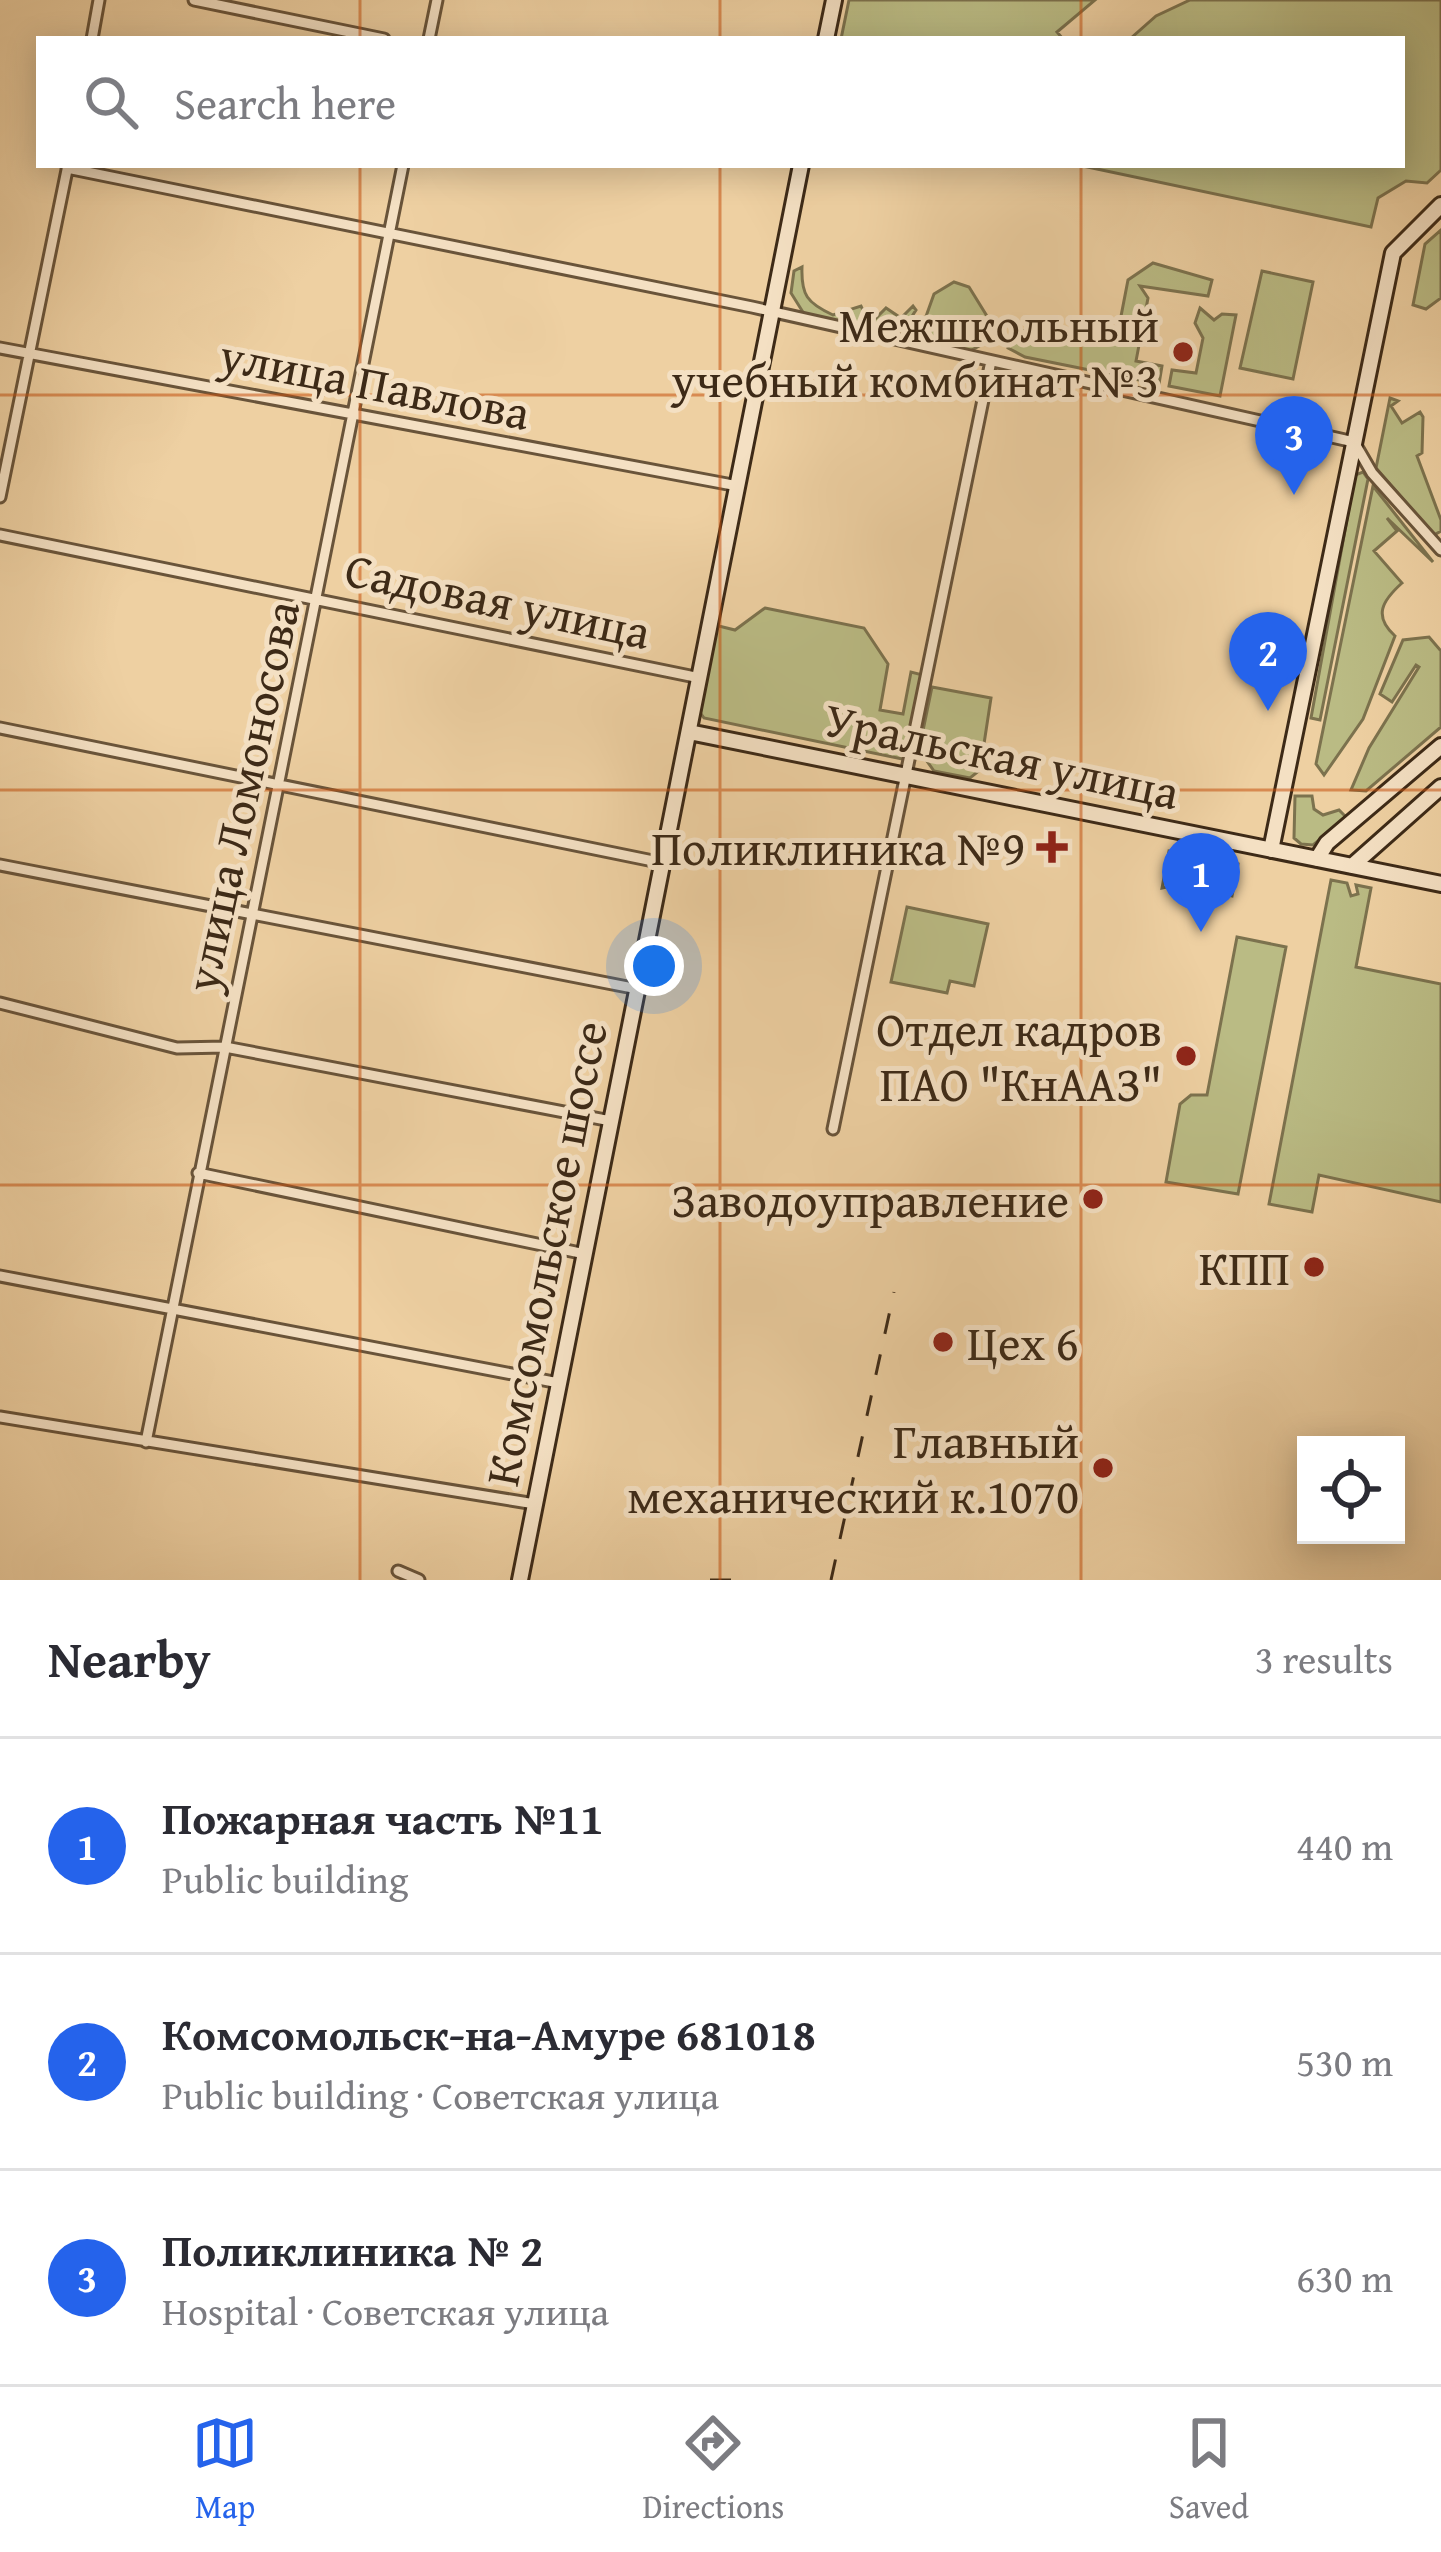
<!DOCTYPE html>
<meta charset="utf-8">
<style>
:root{--surface:#fff;--page:#f7f7f7;--text:#2b2b33;--muted:#7c7c81;--line:#e1e1e2;--accent:#2563eb}
body{margin:0;font-family:"Gentium Book Plus",serif;background:var(--page);color:var(--text)}
.controls{position:absolute;right:36px;bottom:36px;display:grid;overflow:hidden;border-radius:0px;box-shadow:0 6px 30px #0003}
.controls button{width:108px;height:108px;display:grid;place-items:center;padding:0;border:0;border-bottom:3px solid var(--line);background:var(--surface);color:var(--text);font:60px sans-serif}
.you{position:absolute;left:654px;top:966px;width:42px;height:42px;margin:-30px;border:9px solid #fff;border-radius:50%;background:#1a73e8;box-shadow:0 0 0 18px #1a73e833}
.badge{display:grid;place-items:center;width:78px;height:78px;border-radius:50%;background:var(--accent);color:#fff;font-size:39px;font-weight:700}
.pin{position:absolute;translate:-50% -99px;filter:drop-shadow(0 3px 6px #0008)}
.pin::after{content:'';position:absolute;top:63px;width:42px;height:36px;background:inherit;clip-path:polygon(0 0,100% 0,50% 100%)}
.list{margin:0;padding:0;list-style:none}
h2{display:flex;justify-content:space-between;align-items:center;height:156px;margin:0;padding:0 48px;font-size:51px}
h2 small{font-size:39px;font-weight:400;color:var(--muted)}
.list li{display:grid;grid-template-columns:78px 1fr auto;gap:36px;align-items:center;box-sizing:border-box;height:216px;padding:0 48px;border-top:3px solid var(--line)}
.list b{display:block;font-size:45px;white-space:nowrap}
.list p{margin:0;font-size:39px;white-space:nowrap;color:var(--muted)}
.list em{font-size:39px;font-style:normal;color:var(--muted)}
.icon{flex:none;width:66px;height:66px;fill:none;stroke:currentColor;stroke-width:2;stroke-linecap:round;stroke-linejoin:round}
.map{position:relative;flex:none;width:1441px;height:1580px;overflow:hidden}
.search{position:absolute;background:var(--surface);box-shadow:0 6px 30px #0003;left:36px;right:36px;top:36px;height:132px;display:flex;align-items:center;gap:30px;box-sizing:border-box;padding:0 42px;border-radius:0px;color:var(--muted);font-size:45px}
.sheet{height:804px;background:var(--surface)}
nav{display:flex;justify-content:space-around;align-items:center;box-sizing:border-box;height:168px;border-top:3px solid var(--line);background:var(--surface);font-size:33px;color:var(--muted)}
nav a{display:grid;justify-items:center;gap:6px}
nav .on{color:var(--accent)}
.map>svg:first-child{display:block}
.green{fill:#babb84;stroke:#7c724e;stroke-width:3}
.lines{fill:none;stroke-linecap:round;stroke-linejoin:round}
.street-casing{stroke:#69543a;stroke-width:15}
.secondary-casing{stroke:#3d2a17;stroke-width:20}
.street{stroke:#f4e0c3;stroke-width:9}
.secondary{stroke:#f4e0c3;stroke-width:14}
.rail{stroke:#3d2a17;stroke-width:3;stroke-dasharray:21 21;stroke-linecap:butt}
.grid{fill:none;stroke:#c6500e;stroke-width:3;stroke-opacity:0.55}
.poi-dot{fill:#8f2418;stroke:#f4e0c3;stroke-width:4.5}
.labels{text-anchor:middle;dominant-baseline:central;stroke-width:10;stroke-linejoin:round;paint-order:stroke}
.poi-label{font-size:48px;fill:#3d2a17;stroke:#f4e0c3;text-anchor:end}
.street-label{font-size:48px;fill:#3d2a17;stroke:#f4e0c3}
</style>
<div class="map">
<svg width="1441" height="1580" viewBox="0 0 1441 1580">
<rect width="100%" height="100%" fill="#eed0a2"/>
<filter id="stains"><feTurbulence type="fractalNoise" baseFrequency=".00167" numOctaves="4"/><feColorMatrix values="0 0 0 0 .2 0 0 0 0 .09 0 0 0 0 .02 0 0 0 .5 -.17"/></filter>
<radialGradient id="worn" r=".72"><stop offset=".6" stop-color="#630" stop-opacity="0"/><stop offset="1" stop-color="#630" stop-opacity=".3"/></radialGradient>
<path class="green" d="M849,0H1095L1057,32L1063,39H841Z
M1190,0H1441V170L1427,183L1406,181L1378,198L1371,227L1078,165H1402V39H1130L1156,16Z
M1441,230V298L1426,309L1413,305L1425,244Z
M1153,263L1212,280L1208,296L1140,286L1148,298L1136,361L1162,366L1159,384L1025,357L1008,348L1011,334L1020,330L1116,342L1128,280Z
M802,267C801,295 807,303 833,315L861,306L866,317L875,319L886,308L901,318L913,306L916,310L905,327L891,334L806,317L791,293L794,271Z
M1262,271L1313,282L1293,379L1240,368Z
M954,282L969,287L990,321L983,344L968,352L924,343L919,336L934,294Z
M1200,308L1214,320L1222,314L1236,315L1220,396L1169,386L1172,370L1196,373L1203,338L1195,323Z
M1390,398L1398,401L1391,406L1402,423L1420,412L1423,417L1422,453L1417,456L1441,520V531L1434,535L1376,468Z
M1363,472L1368,479L1320,720L1311,718L1355,475Z
M1373,486L1433,562L1387,518L1397,531L1374,551L1402,583C1382,601 1373,616 1395,636L1363,719L1324,775L1316,764Z
M765,608L864,628L888,664L880,710L903,714L911,672L923,675L907,760L704,718L697,709L715,625L735,630Z
M1429,637L1441,651V727L1366,791L1351,790L1369,748L1419,667L1416,665L1392,702L1380,694L1403,640Z
M932,687L991,698L980,770L970,778L934,771L919,750Z
M1295,796H1312L1314,809L1323,815L1339,810L1347,818L1313,845L1301,844L1294,838Z
M1169,851L1238,864L1232,896L1180,884L1162,888Z
M1331,880L1347,883L1351,896L1358,894L1356,885L1371,888L1356,967L1441,984V1202L1319,1175L1312,1212L1269,1204Z
M907,907L988,924L974,986L950,981L947,993L891,982Z
M1237,937L1286,947L1238,1194L1166,1182L1180,1104L1191,1095H1207Z"/>
<g class="lines">
<g class="street-casing">
<path id="street" d="M194,0L384,39
M92,39L99,0
M429,39L437,0
M67,168L752,307L1354,442L1372,473L1441,550
M0,348L738,486
M0,497L68,165
M0,535L700,678
M0,728L663,863
M0,865L638,989
M0,1003L177,1048L225,1047L611,1121
M833,1129L991,361
M198,1173L585,1254
M0,1276L559,1383
M0,1417L535,1504
M146,1442L403,165
M398,1571L419,1580"/>
</g>
<g class="secondary-casing">
<path id="secondary" d="M826,39L834,0
M689,732L1441,884
M1271,850L1393,253L1441,205
M1317,859L1327,843L1441,746
M1352,866L1441,787
M520,1580L801,165"/>
</g>
<use href="#street" class="street"/>
<use href="#secondary" class="secondary"/>
<path class="rail" d="M710,1580H737
M831,1580L894,1292"/>
</g>
<path class="grid" d="M360,0V39M720,0V39M1081,0V39M360,165V1580M720,165V1580M1081,165V1580M0,395H1441M0,790H1441M0,1185H1441"/>
<g class="poi-dot">
<circle cx="1183" cy="352" r="12"/>
<path d="M1046 829h12v12h12v12h-12v12h-12v-12h-12v-12h12z"/>
<circle cx="1186" cy="1056" r="12"/>
<circle cx="1093" cy="1199" r="12"/>
<circle cx="1314" cy="1267" r="12"/>
<circle cx="943" cy="1342" r="12"/>
<circle cx="1103" cy="1468" r="12"/>
</g>
<g class="labels">
<g class="poi-label">
<text x="1159" y="324">Межшкольный<tspan x="1159" dy="55">учебный комбинат №3</tspan></text>
<text x="1025" y="847">Поликлиника №9</text>
<text x="1162" y="1028">Отдел кадров<tspan x="1162" dy="55">ПАО "КнААЗ"</tspan></text>
<text x="1069" y="1199">Заводоуправление</text>
<text x="1290" y="1267">КПП</text>
<text x="967" y="1342" text-anchor="start">Цех 6</text>
<text x="1079" y="1440">Главный<tspan x="1079" dy="55">механический к.1070</tspan></text>
</g>
<g class="street-label">
<text transform="translate(375 383) rotate(11)">улица Павлова</text>
<text transform="translate(498 600) rotate(12)">Садовая улица</text>
<text transform="translate(1002 755) rotate(12)">Уральская улица</text>
<text transform="translate(241 796) rotate(-78)">улица Ломоносова</text>
<text transform="translate(545 1253) rotate(-79)">Комсомольское шоссе</text>
</g>
</g>
<rect width="100%" height="100%" filter="url(#stains)"/>
<rect width="100%" height="100%" fill="url(#worn)"/>
</svg>
<div class="controls">
<button><svg class="icon" aria-label="locate" viewBox="0 0 24 24"><circle cx="12" cy="12" r="6"/><path d="M12 2v4M12 18v4M2 12h4M18 12h4"/></svg></button>
</div>
<div class="you"></div>
<div class="pin badge" style="left:1201px;top:932px">1</div>
<div class="pin badge" style="left:1268px;top:711px">2</div>
<div class="pin badge" style="left:1294px;top:495px">3</div>
<div class="search"><svg class="icon" aria-label="search" viewBox="0 0 24 24"><circle cx="10" cy="10" r="6"/><path d="M15 15l6 6"/></svg>Search here</div>
</div>
<section class="sheet">
<h2>Nearby<small>3 results</small></h2>
<ul class="list">
<li><span class="badge">1</span><div><b>Пожарная часть №11</b><p>Public building</p></div><em>440 m</em></li>
<li><span class="badge">2</span><div><b>Комсомольск-на-Амуре 681018</b><p>Public building · Советская улица</p></div><em>530 m</em></li>
<li><span class="badge">3</span><div><b>Поликлиника № 2</b><p>Hospital · Советская улица</p></div><em>630 m</em></li>
</ul>
</section>
<nav>
<a class="on"><svg class="icon" aria-label="map" viewBox="0 0 24 24"><path d="M3 6l6-2 6 2 6-2v14l-6 2-6-2-6 2zM9 4v14M15 6v14"/></svg>Map</a>
<a><svg class="icon" aria-label="directions" viewBox="0 0 24 24"><path d="M12 3l9 9-9 9-9-9zM9 14v-3h6M13 9l2 2-2 2"/></svg>Directions</a>
<a><svg class="icon" aria-label="saved" viewBox="0 0 24 24"><path d="M7 4h10v16l-5-4-5 4z"/></svg>Saved</a>
</nav>
